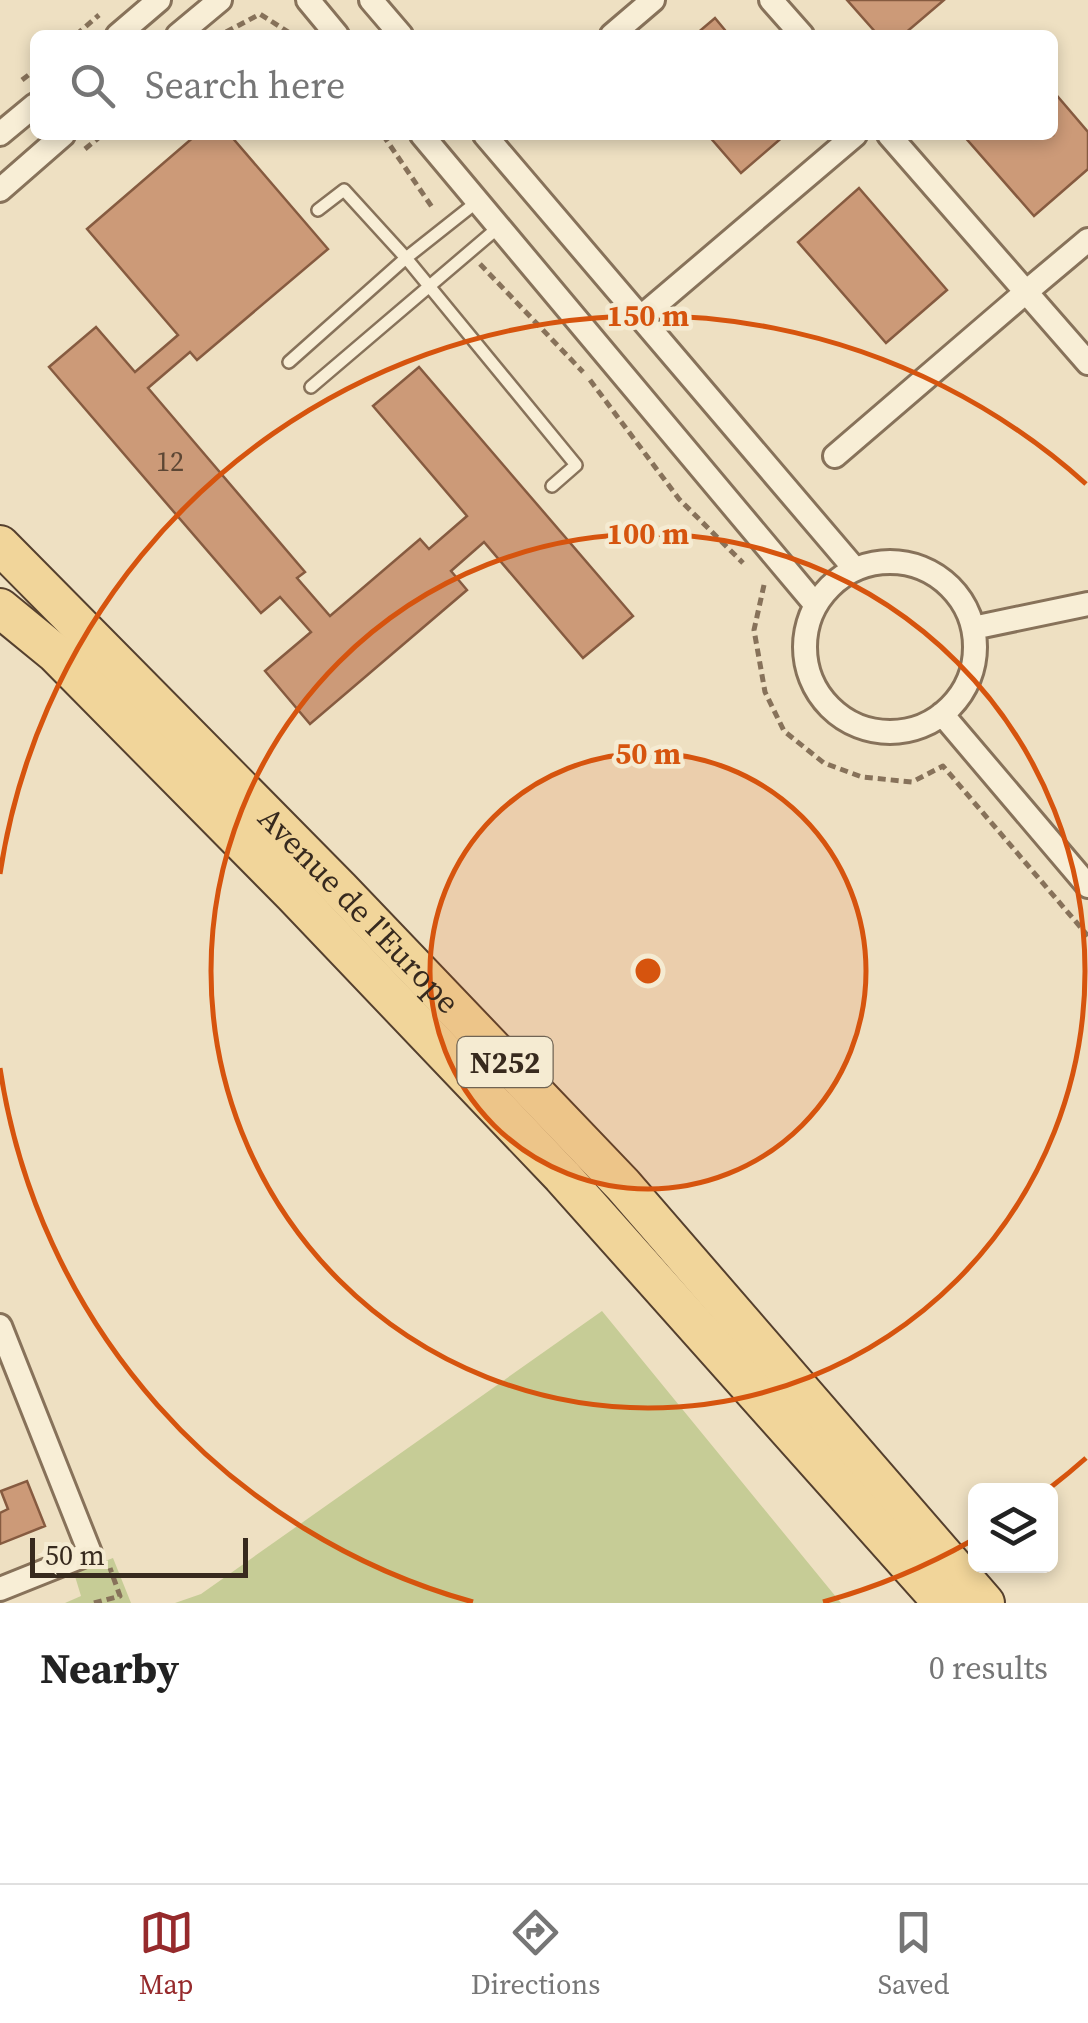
<!DOCTYPE html>
<style>
:root{--surface:#fff;--page:#f2f2f2;--text:#222;--muted:#767676;--line:#e0e0e0;--accent:#962a2c}
body{margin:0;font-family:"Source Serif 4",serif;background:var(--page);color:var(--text)}
.controls{position:absolute;right:30px;bottom:30px;display:grid;overflow:hidden;border-radius:15px;box-shadow:0 5px 15px #0003}
.controls button{width:90px;height:90px;display:grid;place-items:center;padding:0;border:0;border-bottom:2px solid var(--line);background:var(--surface);color:var(--text);font:50px sans-serif}
.scale{position:absolute;left:30px;bottom:25px;width:218px;box-sizing:border-box;padding-left:10px;border:5px solid #372a1e;border-top:0;font-size:28px;line-height:35px;white-space:nowrap;color:#372a1e;-webkit-text-stroke:8px #f5ebd2;paint-order:stroke}
.list{margin:0;padding:0;list-style:none}
h2{display:flex;justify-content:space-between;align-items:center;height:130px;margin:0;padding:0 40px;font-size:42px}
h2 small{font-size:32px;font-weight:400;color:var(--muted)}
.icon{flex:none;width:55px;height:55px;fill:none;stroke:currentColor;stroke-width:2;stroke-linecap:round;stroke-linejoin:round}
.map{position:relative;flex:none;width:1088px;height:1603px;overflow:hidden}
.search{position:absolute;background:var(--surface);box-shadow:0 5px 15px #0003;left:30px;right:30px;top:30px;height:110px;display:flex;align-items:center;gap:25px;box-sizing:border-box;padding:0 35px;border-radius:15px;color:var(--muted);font-size:38px}
.sheet{height:280px;background:var(--surface)}
nav{display:flex;justify-content:space-around;align-items:center;box-sizing:border-box;height:140px;border-top:2px solid var(--line);background:var(--surface);font-size:28px;color:var(--muted)}
nav a{display:grid;justify-items:center;gap:5px}
nav .on{color:var(--accent)}
.map>svg:first-child{display:block}
.green{fill:#c6cc96}
.building{fill:#cc9a78;stroke:#865b40;stroke-width:2.5}
.lines{fill:none;stroke-linecap:round;stroke-linejoin:round}
.lane-casing{stroke:#87725a;stroke-width:16}
.street-casing{stroke:#87725a;stroke-width:28}
.primary-casing{stroke:#55402e;stroke-width:42}
.path{stroke:#87725a;stroke-width:5;stroke-dasharray:8 5;stroke-linecap:butt}
.lane{stroke:#f8eed6;stroke-width:11}
.street{stroke:#f8eed6;stroke-width:22}
.primary{stroke:#f1d59a;stroke-width:38}
.ring{fill:none;stroke:#d6540e;stroke-width:5}
.labels{text-anchor:middle;dominant-baseline:central;stroke-width:9;stroke-linejoin:round;paint-order:stroke}
.number-label{font-size:28px;fill:#5c4634}
.shield{fill:#f5ebd2;stroke:#706454;stroke-width:2.5}
.shield-label{font-size:30px;font-weight:bold;fill:#372a1e}
.street-label{font-size:32px;fill:#372a1e;stroke:#f5ebd2}
.centre{fill:#d6540e;stroke:#f5ebd2;stroke-width:5}
.ring-label{font-size:30px;text-anchor:middle;font-weight:bold;fill:#d6540e;stroke:#f5ebd2;stroke-width:9;stroke-linejoin:round;paint-order:stroke}
</style>
<div class="map">
<svg width="1088" height="1603" viewBox="0 0 1088 1603">
<rect width="100%" height="100%" fill="#eee0c2"/>
<path class="green" d="M602,1311L841,1603H175L201,1594Z
M113,1558L131,1603H65L81,1596L74,1573Z"/>
<path class="building" d="M847,0H944L903,35H878Z
M715,18L729,35H695Z
M1053,91L1088,132V169L1034,216L963,135H1053Z
M196,135H230L328,249L197,360L190,352L148,388L305,572L297,578L330,616L420,539L429,549L467,516L373,406L419,367L633,616L583,658L484,542L451,571L467,590L310,724L265,671L311,632L280,597L261,613L49,367L96,327L135,372L178,335L87,229Z
M708,135H785L741,173Z
M859,188L947,290L886,343L798,242Z
M27,1481L45,1526L0,1544V1513L8,1509L1,1491Z"/>
<g class="lines">
<g class="lane-casing">
<path id="lane" d="M318,210L344,190L406,258L576,465L552,486
M289,362L406,258L478,201
M311,387L500,226"/>
</g>
<g class="street-casing">
<path id="street" d="M308,0L337,35
M371,0L401,35
M771,0L802,35
M118,35L159,0
M178,35L220,0
M612,35L653,0
M0,134L35,105
M422,135L815,604
M485,135L854,568
M889,135L1026,292L1088,240
M0,190L63,135
M640,318L855,135
M835,456L1026,292L1088,363
M805 647a85 85 0 1 1 170 0a85 85 0 1 1-170 0Z
M973,628L1088,604
M942,714L1088,886
M0,1326L90,1553L0,1589"/>
</g>
<g class="primary-casing">
<g id="primary">
<path id="s1" d="M0,545L340,889L623,1185L985,1603"/>
<path d="M0,608L55,653L293,894L562,1176L943,1603"/>
</g>
</g>
<path class="path" d="M226,32L260,14L293,35
M76,35L99,15
M22,80L35,70
M383,135L434,210
M85,149L102,135
M480,264L583,372
M590,380L679,499L743,563
M764,585L754,630L765,692L784,731L824,763L862,777L912,782L943,766L1088,936
M94,1603L120,1596L110,1568"/>
<use href="#lane" class="lane"/>
<use href="#street" class="street"/>
<use href="#primary" class="primary"/>
</g>
<circle cx="648" cy="971" r="218" fill="#d6540e" fill-opacity=".12"/>
<g class="ring">
<circle cx="648" cy="971" r="218"/>
<circle cx="648" cy="971" r="437"/>
<path d="M1086 1458A655 655 0 0 1 1051 1487M971 1541A655 655 0 0 1 823 1602M473 1602A655 655 0 0 1 0 1068M0 874A655 655 0 0 1 1086 484"/>
</g>
<g class="labels">
<g class="number-label">
<text x="170" y="461">12</text>
</g>
<rect class="shield" x="457.5" y="1037" width="95" height="50" rx="8"/>
<g class="shield-label">
<text x="505" y="1062">N252</text>
</g>
<g class="street-label">
<text stroke="none"><textPath href="#s1" startOffset="512">Avenue de l'Europe</textPath></text>
</g>
</g>
<circle cx="648" cy="971" r="15" class="centre"/>
<g class="ring-label">
<text x="648" y="326">150 m</text>
<text x="648" y="544">100 m</text>
<text x="648" y="764">50 m</text>
</g>
</svg>
<div class="controls">
<button><svg class="icon" aria-label="layers" viewBox="0 0 24 24"><path d="M12 4l9 5-9 5-9-5zM3 14l9 5 9-5"/></svg></button>
</div>
<div class="scale">50 m</div>
<div class="search"><svg class="icon" aria-label="search" viewBox="0 0 24 24"><circle cx="10" cy="10" r="6"/><path d="M15 15l6 6"/></svg>Search here</div>
</div>
<section class="sheet">
<h2>Nearby<small>0 results</small></h2>
<ul class="list">
</ul>
</section>
<nav>
<a class="on"><svg class="icon" aria-label="map" viewBox="0 0 24 24"><path d="M3 6l6-2 6 2 6-2v14l-6 2-6-2-6 2zM9 4v14M15 6v14"/></svg>Map</a>
<a><svg class="icon" aria-label="directions" viewBox="0 0 24 24"><path d="M12 3l9 9-9 9-9-9zM9 14v-3h6M13 9l2 2-2 2"/></svg>Directions</a>
<a><svg class="icon" aria-label="saved" viewBox="0 0 24 24"><path d="M7 4h10v16l-5-4-5 4z"/></svg>Saved</a>
</nav>
